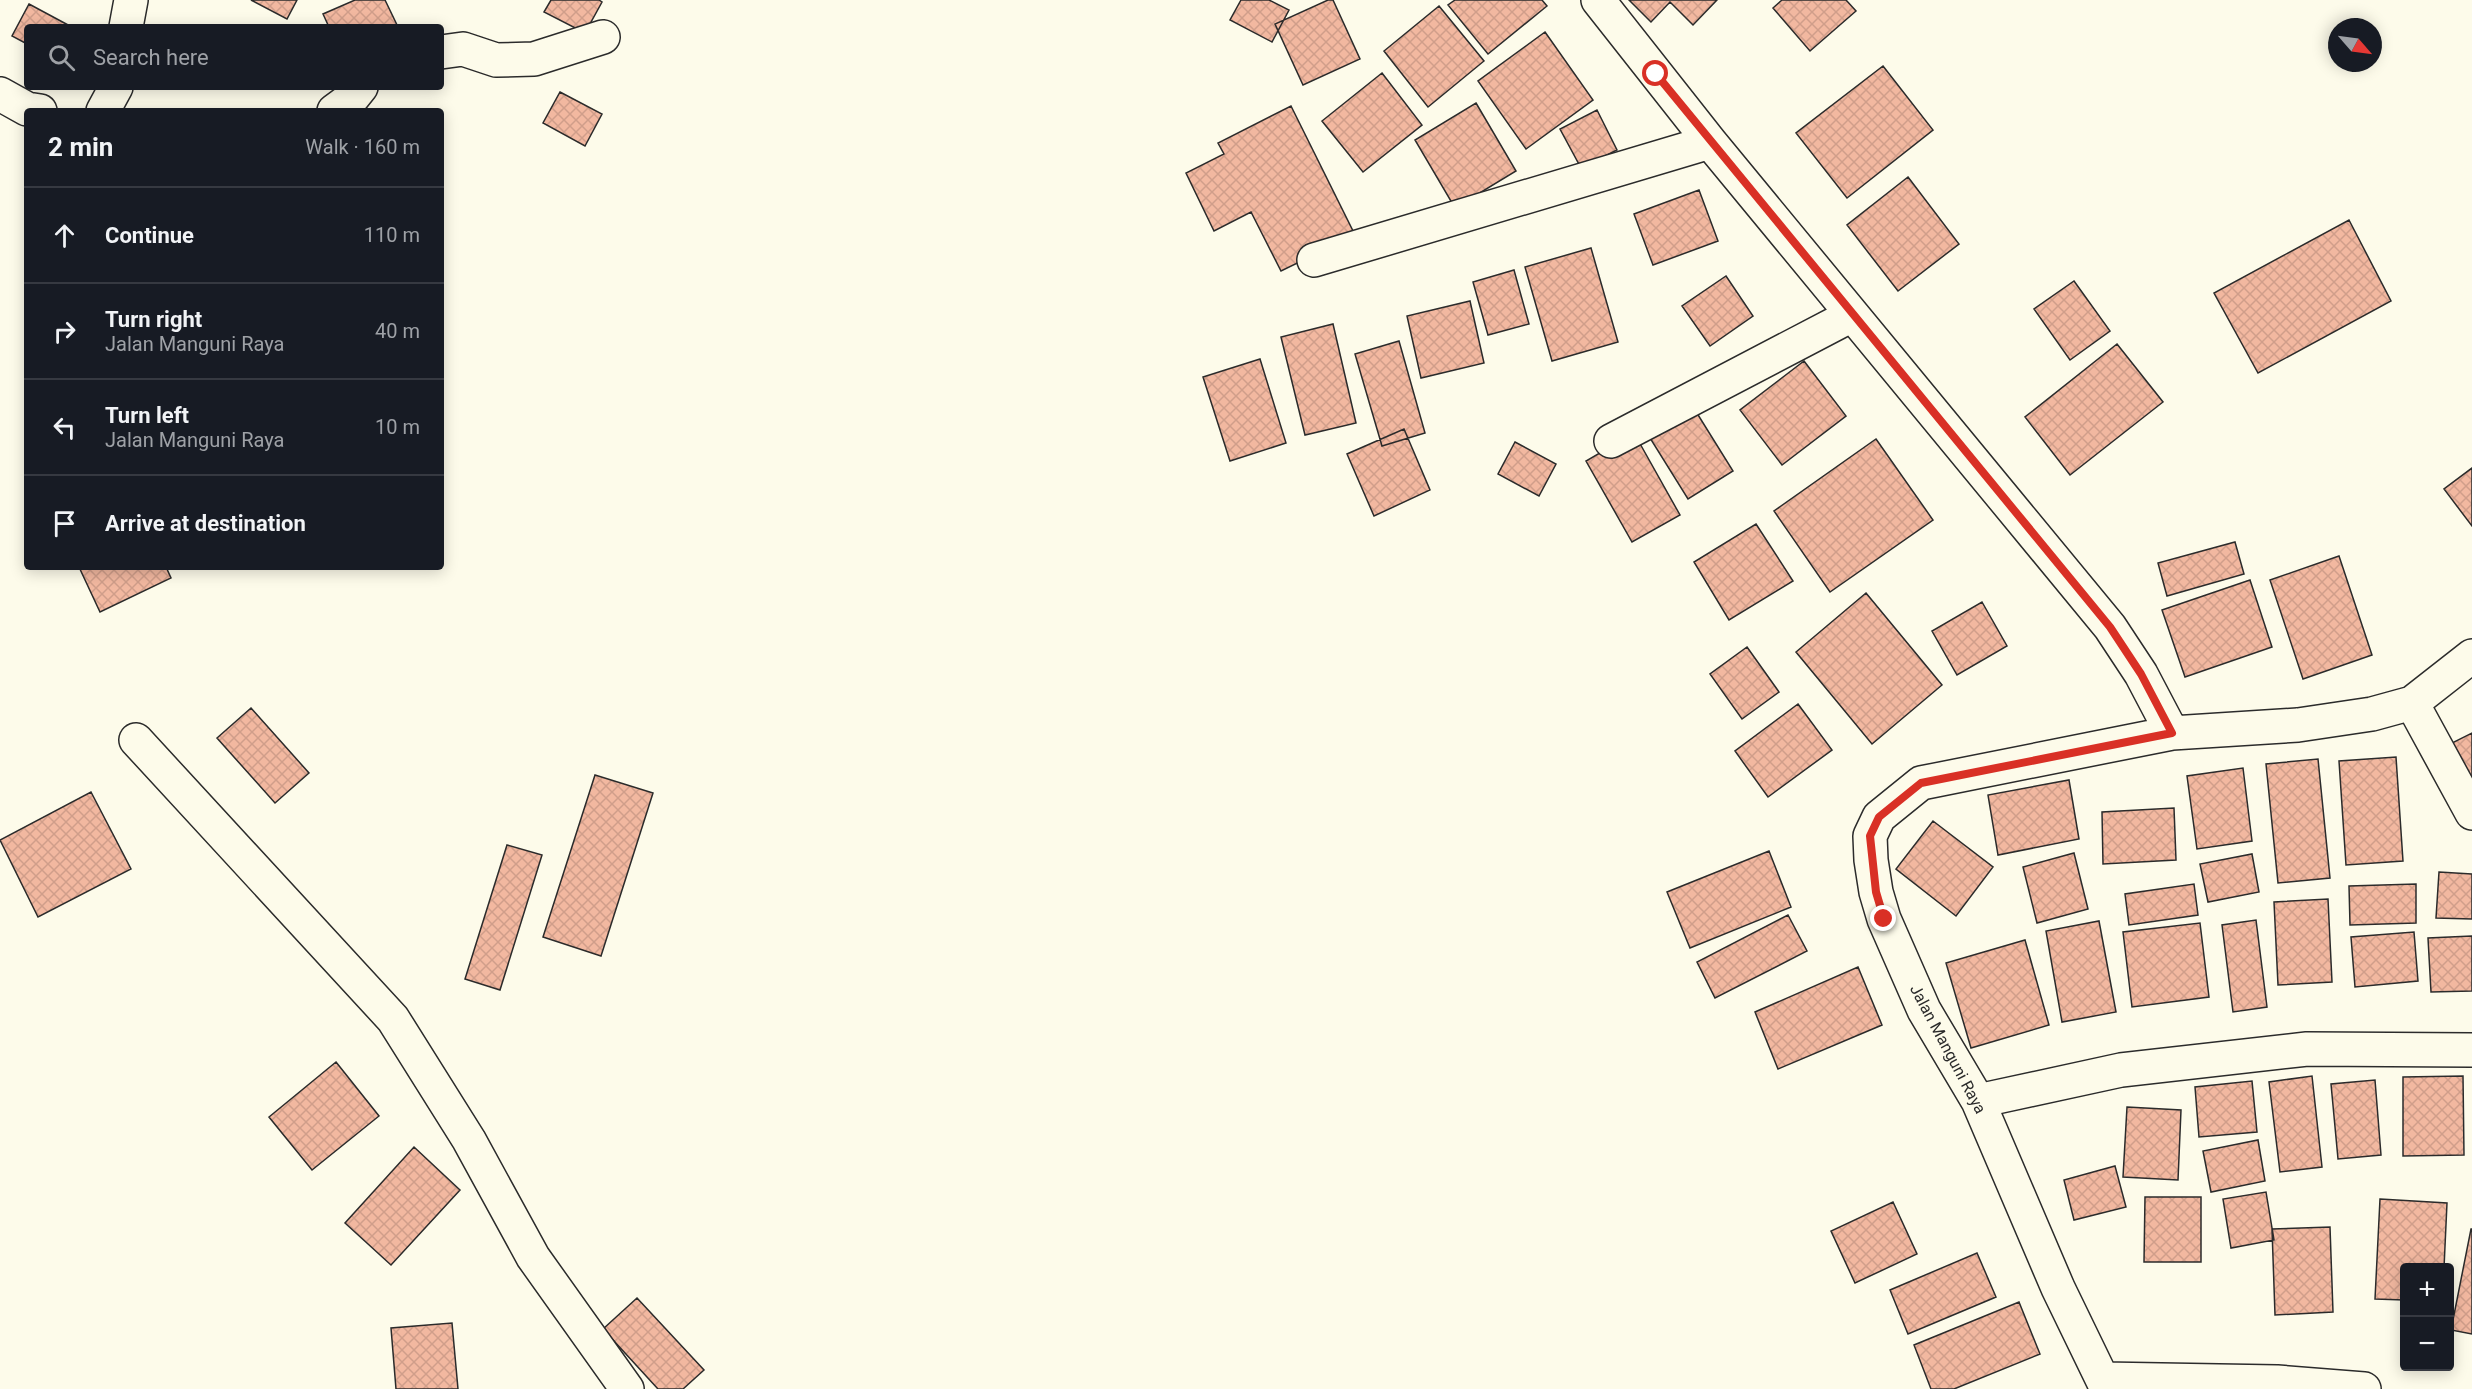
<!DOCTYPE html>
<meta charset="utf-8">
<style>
:root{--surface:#171b24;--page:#242831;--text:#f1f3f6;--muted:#9ea1a6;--line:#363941}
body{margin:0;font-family:Roboto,sans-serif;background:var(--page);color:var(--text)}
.controls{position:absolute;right:18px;bottom:18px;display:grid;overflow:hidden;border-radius:6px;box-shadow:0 3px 15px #0003}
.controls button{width:54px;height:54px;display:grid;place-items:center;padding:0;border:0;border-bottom:2px solid var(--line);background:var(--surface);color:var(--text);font:30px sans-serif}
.compass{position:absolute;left:2328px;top:18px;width:54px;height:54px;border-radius:50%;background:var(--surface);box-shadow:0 3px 15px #0003;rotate:118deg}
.stop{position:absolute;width:18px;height:18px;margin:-14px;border:4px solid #d93025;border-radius:50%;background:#fff}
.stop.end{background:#d93025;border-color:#fff;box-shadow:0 2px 6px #0008}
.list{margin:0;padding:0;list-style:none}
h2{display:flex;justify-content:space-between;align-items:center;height:78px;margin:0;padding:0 24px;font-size:26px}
h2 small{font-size:20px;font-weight:400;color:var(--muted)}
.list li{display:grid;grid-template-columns:39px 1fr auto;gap:18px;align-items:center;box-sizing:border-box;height:96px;padding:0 24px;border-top:2px solid var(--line)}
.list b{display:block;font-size:22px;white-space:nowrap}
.list p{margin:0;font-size:20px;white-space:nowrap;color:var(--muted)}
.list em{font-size:20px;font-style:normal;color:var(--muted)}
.icon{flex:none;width:33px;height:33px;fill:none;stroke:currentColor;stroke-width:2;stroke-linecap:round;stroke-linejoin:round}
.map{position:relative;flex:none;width:2472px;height:1389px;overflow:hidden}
.search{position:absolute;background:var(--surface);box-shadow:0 3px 15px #0003;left:24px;top:24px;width:420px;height:66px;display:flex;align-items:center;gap:15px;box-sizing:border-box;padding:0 21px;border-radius:6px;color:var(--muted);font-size:22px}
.panel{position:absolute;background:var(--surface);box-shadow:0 3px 15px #0003;left:24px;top:108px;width:420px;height:462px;border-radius:6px}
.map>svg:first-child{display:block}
.building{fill:url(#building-cross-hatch);stroke:#2b2b2b;stroke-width:1.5}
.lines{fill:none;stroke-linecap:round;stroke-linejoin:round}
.street-casing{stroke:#2b2b2b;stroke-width:36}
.street{stroke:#fdfbea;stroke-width:33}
.route{stroke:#d93025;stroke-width:8}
.labels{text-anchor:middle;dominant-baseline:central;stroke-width:4.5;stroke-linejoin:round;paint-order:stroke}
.street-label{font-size:16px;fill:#2b2b2b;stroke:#fdfbea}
</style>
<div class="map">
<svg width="2472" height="1389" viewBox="0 0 2472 1389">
<defs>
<pattern id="building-cross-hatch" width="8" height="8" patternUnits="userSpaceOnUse" patternTransform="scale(1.5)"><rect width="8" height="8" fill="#f2b8a0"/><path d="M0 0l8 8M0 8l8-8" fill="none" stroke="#d09e8a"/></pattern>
</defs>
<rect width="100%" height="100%" fill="#fdfbea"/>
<path class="building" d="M251,0H297L287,19Z
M355,0H385L398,27H329L323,14Z
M551,0H599L602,2L585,33L544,12Z
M1241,0H1269L1289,10L1272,42L1230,20Z
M1328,0H1333L1360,59L1303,85L1275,24Z
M1455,0H1542L1547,6L1488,54L1448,5Z
M1629,0H1717L1693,25L1670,2L1651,22Z
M1782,0H1846L1856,11L1810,51L1773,8Z
M29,4L70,26L69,27H27V44L12,36Z
M1439,6L1484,61L1428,107L1384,51Z
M1545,32L1593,100L1526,149L1478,81Z
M1883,66L1933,130L1847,198L1796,133Z
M1382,73L1422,125L1363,172L1322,121Z
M560,92L602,114L585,146L543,123Z
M1476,103L1516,171L1455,208L1415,140Z
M1291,106L1355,235L1281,271L1251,212L1214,231L1186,173L1224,154L1218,143Z
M1597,110L1617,150L1581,168L1560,129Z
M1908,177L1959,244L1898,291L1847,225Z
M1699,190L1718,241L1653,265L1634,214Z
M2349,220L2391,301L2258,373L2214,293Z
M1591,248L1618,342L1552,361L1525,267Z
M1514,270L1529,324L1488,335L1473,282Z
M1726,276L1753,316L1710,346L1682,306Z
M2074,281L2110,331L2070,360L2034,309Z
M1470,301L1484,363L1421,378L1407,316Z
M1333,324L1356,423L1305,435L1281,337Z
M1399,341L1425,433L1382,446L1355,354Z
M2117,344L2163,402L2070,475L2025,417Z
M1260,359L1286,443L1230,461L1203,377Z
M1804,361L1846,416L1782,465L1740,410Z
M1695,410L1733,471L1688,499L1650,438Z
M1404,429L1430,490L1374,516L1347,454Z
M1634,433L1680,515L1632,542L1586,461Z
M1876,439L1933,520L1830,592L1774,511Z
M1515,442L1556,464L1539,496L1498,474Z
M2472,468V526L2444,489Z
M1756,524L1793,581L1729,620L1694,562Z
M2235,542L2244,574L2167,596L2158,563Z
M2339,556L2372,655L2303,679L2270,580Z
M79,567H166L171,578L100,612Z
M2250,580L2272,647L2185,677L2162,610Z
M1866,593L1942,685L1872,744L1796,652Z
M1982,602L2007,646L1957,675L1932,631Z
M1747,647L1779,692L1742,719L1710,674Z
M1798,704L1832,750L1768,797L1735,751Z
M251,708L309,773L275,803L217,738Z
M2472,733V783L2452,743Z
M2396,757L2403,861L2346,865L2339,761Z
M2318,759L2330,878L2278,883L2266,764Z
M2243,768L2252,841L2197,849L2187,776Z
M595,775L653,793L601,956L543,937Z
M2069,780L2079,839L1998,855L1988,795Z
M91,792L131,869L38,917L0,840Z
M2174,808L2176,860L2103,864L2102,812Z
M1933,821L1993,867L1956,916L1896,869Z
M507,845L542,855L500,990L465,979Z
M1769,851L1791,907L1690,948L1667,892Z
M2074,853L2088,909L2037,923L2023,867Z
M2252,854L2259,892L2208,902L2200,864Z
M2439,872L2472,874V919L2436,918Z
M2194,884L2198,915L2129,925L2125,894Z
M2416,884V923L2350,925L2349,886Z
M2328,899L2332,982L2278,985L2274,902Z
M1788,915L1807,951L1715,998L1697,962Z
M2256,920L2267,1007L2233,1012L2222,925Z
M2099,921L2116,1012L2062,1022L2046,931Z
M2200,923L2209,997L2132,1007L2123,932Z
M2414,932L2418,981L2355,987L2351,937Z
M2472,936V991L2431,992L2428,938Z
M2025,940L2049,1025L1971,1048L1946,963Z
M1858,967L1882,1025L1778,1069L1755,1012Z
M336,1062L379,1116L312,1170L269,1117Z
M2312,1076L2322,1167L2280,1172L2269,1082Z
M2463,1076L2464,1155L2403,1156V1077Z
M2375,1080L2381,1155L2338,1159L2331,1084Z
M2252,1081L2257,1132L2199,1137L2195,1087Z
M2127,1107L2181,1110L2178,1180L2123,1177Z
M2258,1140L2265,1181L2211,1192L2203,1151Z
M414,1147L460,1190L391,1265L345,1223Z
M2115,1166L2126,1207L2074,1220L2064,1180Z
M2266,1192L2274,1240L2231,1248L2223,1199Z
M2145,1197H2201V1262H2144Z
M2380,1199L2447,1203L2444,1268H2404V1300L2375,1299Z
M1893,1202L1917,1254L1855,1283L1831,1231Z
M2330,1227L2333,1312L2275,1315L2272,1229Z
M2471,1229H2472V1334L2451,1330Z
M1977,1253L1996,1297L1908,1334L1890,1290Z
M637,1298L704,1370L683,1389H658L603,1329Z
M2019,1302L2040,1354L1954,1389H1931L1914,1345Z
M452,1323L458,1389H396L391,1328Z"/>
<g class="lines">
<g class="street-casing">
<path id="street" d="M1598,0L1710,142L2110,627L2141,674L2172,733
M126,27L131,0
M441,52L463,49L496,60L534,59L603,37
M0,94L27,109L40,111
M103,111L116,87
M334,111L353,97L361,87
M1314,260L1710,142
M1611,441L1852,315
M2412,703L2472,813
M136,740L393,1019L469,1140L533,1257L627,1389
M1978,1101L2121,1070L2307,1049L2472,1050
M2103,1379L2277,1382L2364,1389
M2107,1389L2058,1288L1978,1101L1924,1010L1884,919L1876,892L1871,860L1870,836L1879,817L1921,783L2172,733L2298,725L2372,714L2412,703L2472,656"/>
</g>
<use href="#street" class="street"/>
</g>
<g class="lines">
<path class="route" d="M1656,74L2110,627L2141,674L2172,733L1921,783L1879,817L1870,836L1876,892L1884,919"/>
</g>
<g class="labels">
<g class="street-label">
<text transform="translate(1948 1049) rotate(62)">Jalan Manguni Raya</text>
</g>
</g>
</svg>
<div class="controls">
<button>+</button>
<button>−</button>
</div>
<svg class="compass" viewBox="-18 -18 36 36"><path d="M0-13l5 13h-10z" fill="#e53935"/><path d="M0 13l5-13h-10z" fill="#9ea1a6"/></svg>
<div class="stop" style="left:1656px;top:74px"></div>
<div class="stop end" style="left:1884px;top:919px"></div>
<div class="search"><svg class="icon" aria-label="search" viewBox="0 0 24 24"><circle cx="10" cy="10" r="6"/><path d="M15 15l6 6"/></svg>Search here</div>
<section class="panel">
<h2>2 min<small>Walk · 160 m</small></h2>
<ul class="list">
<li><svg class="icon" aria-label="ahead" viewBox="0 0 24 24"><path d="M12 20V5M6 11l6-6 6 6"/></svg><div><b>Continue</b></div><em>110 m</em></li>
<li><svg class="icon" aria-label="right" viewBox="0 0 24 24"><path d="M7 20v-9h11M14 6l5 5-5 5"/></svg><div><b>Turn right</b><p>Jalan Manguni Raya</p></div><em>40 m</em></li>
<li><svg class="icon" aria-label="left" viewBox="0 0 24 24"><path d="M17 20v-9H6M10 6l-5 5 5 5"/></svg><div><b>Turn left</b><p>Jalan Manguni Raya</p></div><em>10 m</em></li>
<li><svg class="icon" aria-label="arrive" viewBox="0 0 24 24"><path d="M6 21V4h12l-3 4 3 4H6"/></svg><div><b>Arrive at destination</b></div></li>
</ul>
</section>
</div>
